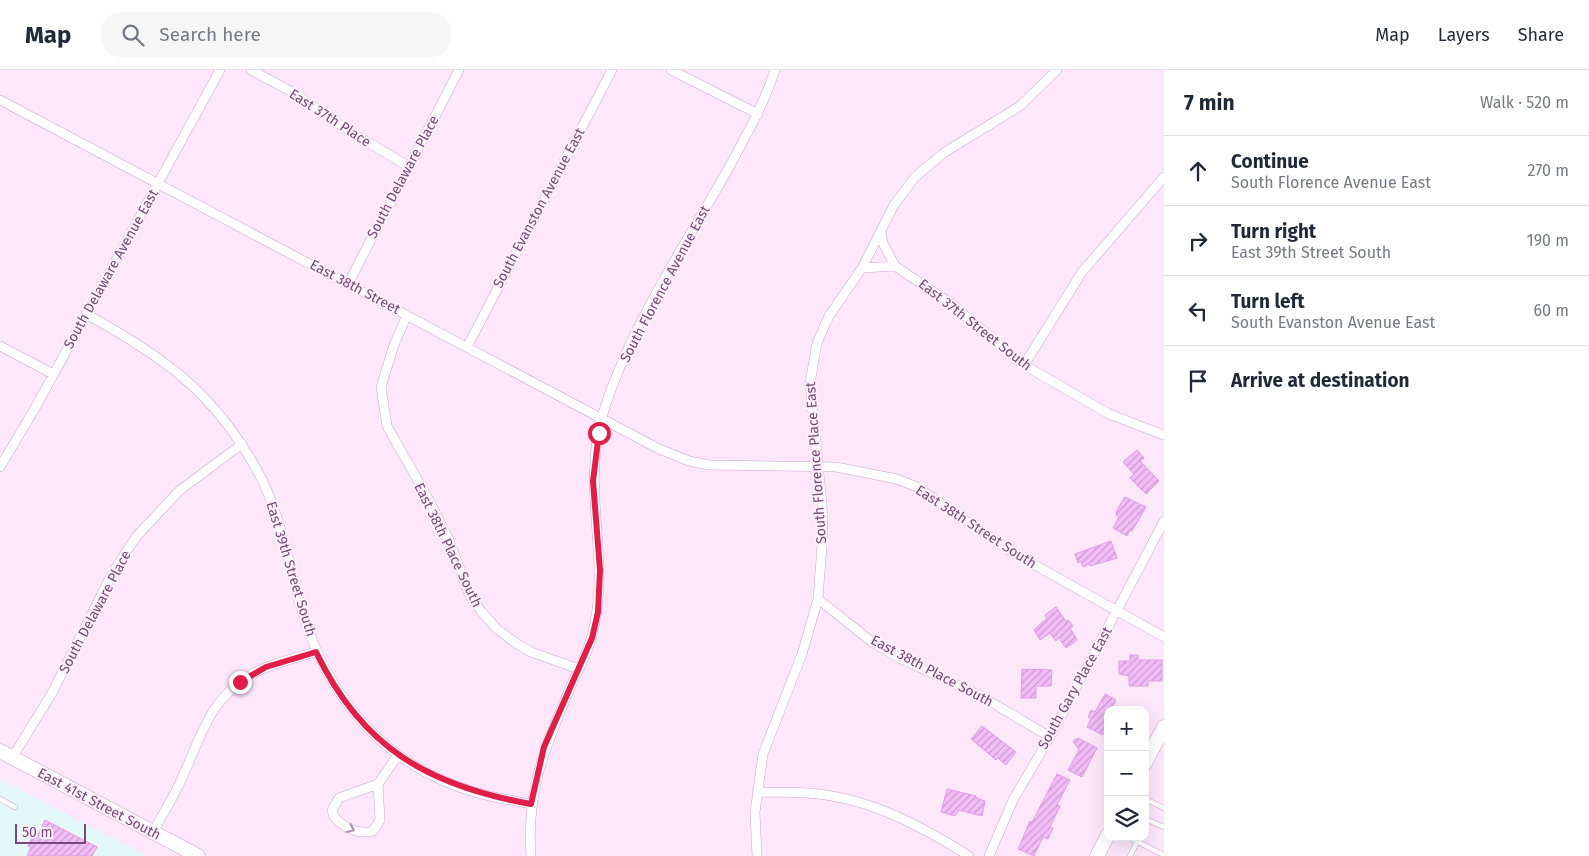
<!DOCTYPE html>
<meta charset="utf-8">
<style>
:root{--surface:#fff;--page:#f6f6f7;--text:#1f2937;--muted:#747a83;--line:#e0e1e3}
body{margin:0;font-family:"Fira Sans",sans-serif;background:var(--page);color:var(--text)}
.controls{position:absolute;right:15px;bottom:15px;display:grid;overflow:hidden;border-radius:10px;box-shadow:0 5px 20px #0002}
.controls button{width:45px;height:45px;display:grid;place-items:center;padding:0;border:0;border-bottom:1px solid var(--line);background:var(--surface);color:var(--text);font:25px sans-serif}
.scale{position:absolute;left:15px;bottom:12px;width:71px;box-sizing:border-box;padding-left:5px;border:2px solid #76487c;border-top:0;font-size:14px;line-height:18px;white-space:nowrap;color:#76487c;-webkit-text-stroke:4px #fff0fd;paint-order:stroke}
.stop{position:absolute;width:15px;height:15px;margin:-11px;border:4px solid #e11d48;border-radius:50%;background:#fff}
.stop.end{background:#e11d48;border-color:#fff;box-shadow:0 1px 5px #0008}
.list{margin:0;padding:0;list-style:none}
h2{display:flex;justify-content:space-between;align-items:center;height:65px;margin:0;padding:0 20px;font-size:21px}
h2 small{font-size:16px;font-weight:400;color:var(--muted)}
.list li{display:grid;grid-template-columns:32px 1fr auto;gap:15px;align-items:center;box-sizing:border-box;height:70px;padding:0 20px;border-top:1px solid var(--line)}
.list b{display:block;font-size:19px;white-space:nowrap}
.list p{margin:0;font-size:16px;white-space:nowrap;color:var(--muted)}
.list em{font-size:16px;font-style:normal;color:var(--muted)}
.icon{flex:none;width:28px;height:28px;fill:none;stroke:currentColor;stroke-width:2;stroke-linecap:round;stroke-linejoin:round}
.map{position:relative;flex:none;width:1164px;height:786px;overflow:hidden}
header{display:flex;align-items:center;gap:30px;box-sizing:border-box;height:70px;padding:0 25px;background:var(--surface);border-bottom:1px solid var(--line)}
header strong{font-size:24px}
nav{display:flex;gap:28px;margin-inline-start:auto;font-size:18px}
.search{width:350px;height:45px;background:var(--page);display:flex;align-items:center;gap:12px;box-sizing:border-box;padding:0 18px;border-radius:20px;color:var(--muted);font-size:19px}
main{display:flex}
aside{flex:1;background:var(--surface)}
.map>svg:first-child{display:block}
.education{fill:#e4f7fb}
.building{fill:url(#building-hatch);stroke:#e49beb}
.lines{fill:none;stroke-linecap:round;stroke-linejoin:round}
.lane-casing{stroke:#cca6cd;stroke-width:5.5}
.street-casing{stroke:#cca6cd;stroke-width:10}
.secondary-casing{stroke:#cda1cf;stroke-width:15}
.lane{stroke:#fff;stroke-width:4.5}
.street{stroke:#fff;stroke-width:9}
.secondary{stroke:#fff;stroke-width:14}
.oneway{stroke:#ad91b0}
.route{stroke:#e11d48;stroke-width:6}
.labels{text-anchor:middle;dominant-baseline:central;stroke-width:4;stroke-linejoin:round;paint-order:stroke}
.street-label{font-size:14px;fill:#76487c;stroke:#fff0fd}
</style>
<header>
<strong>Map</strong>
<div class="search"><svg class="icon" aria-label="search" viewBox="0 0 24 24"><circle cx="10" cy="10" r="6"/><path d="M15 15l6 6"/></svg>Search here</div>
<nav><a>Map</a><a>Layers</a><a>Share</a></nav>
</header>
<main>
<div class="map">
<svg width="1164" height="786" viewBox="0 0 1164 786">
<defs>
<pattern id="building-hatch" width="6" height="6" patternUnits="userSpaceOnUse" patternTransform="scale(1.25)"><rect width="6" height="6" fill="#f2bcf7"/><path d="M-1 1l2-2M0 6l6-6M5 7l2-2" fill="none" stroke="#c99bcd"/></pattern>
</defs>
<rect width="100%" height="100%" fill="#fee7fb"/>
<path class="education" d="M0,709L147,786H0Z"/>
<path class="building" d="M1137,380L1144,388L1140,391L1159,411L1146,424L1130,408L1134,404L1123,392Z
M1125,427L1146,437L1132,461L1130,460L1127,466L1113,458L1119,447L1116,445L1117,440Z
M1111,471L1117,488L1090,496L1089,494L1083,497L1081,491L1078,493L1075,484Z
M1056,537L1066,551L1068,550L1073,556L1070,558L1072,561L1077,570L1066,578L1059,568L1056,571L1050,563L1040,570L1034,560L1047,548L1045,545Z
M1130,585H1138V590H1162V611H1148V616H1129V606L1119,604V591H1130Z
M1022,599L1052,600L1051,616H1036V628H1021Z
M1105,624L1116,630L1111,640H1108V646L1103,655L1108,657L1103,665L1087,657L1091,649L1088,647L1091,640L1095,642Z
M982,656L1016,682L1006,695L998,688L996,690L971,669Z
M1078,668L1097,678L1082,707L1068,700L1079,680L1073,671Z
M1057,704L1070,710L1057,735L1060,736L1050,757L1053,758L1048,769L1043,767L1034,786L1018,779L1030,751L1032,752Z
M947,719L976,726V728L985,731L982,746L959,740L955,746L941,742Z
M45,750L97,777L92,786H27L31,777L28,776L34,763L38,765Z"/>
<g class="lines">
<g class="lane-casing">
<path id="lane" d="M0,729L15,737
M1145,729L1164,738
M1145,749L1164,757
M1128,767L1164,785
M1130,786L1137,772"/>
</g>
<g class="street-casing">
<path id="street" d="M251,0L296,24L352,63L408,96
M671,0L758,44
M0,30L659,379L689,391L709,395L836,397L897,409L917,417L1015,484L1164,567
M881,162L883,173L895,196L953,235L1024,295L1109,344L1164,365
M862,198L895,196
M348,214L459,0
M86,244C164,287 214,322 258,402C283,448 289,501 305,550C328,623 380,688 454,715C479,725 504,729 531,734
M407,245L394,275L381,317L387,356L430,432L449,470L469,524L481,541L497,559L514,572L531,582L579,599
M0,276L53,304
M467,277L612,0
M1024,295L1082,202L1164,107
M0,397L34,340L220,0
M818,529L872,572L901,589L981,626L1050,667
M12,688L52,623L113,502L136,467L179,421L242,374
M378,714L339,728L332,740L334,747C345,758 357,765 373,761L380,750L378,714L398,685
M757,722C777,723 797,721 818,724C873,730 923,757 969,786
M153,762C162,745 174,727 182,708C202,665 209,628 254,603C273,593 295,588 316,582
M531,786C526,720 546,675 571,616C578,600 588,583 592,565C612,492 581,422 602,347C626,264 683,178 726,103C744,69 763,37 775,0
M757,786L755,742L763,684L802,584L818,529L823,462L822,434L810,313L817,273L829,246L862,198L894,135L915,107L945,82L1020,36L1057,0
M989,786L1013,730L1050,667L1164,451"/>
</g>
<g class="secondary-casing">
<path id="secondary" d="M0,681L198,786
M1145,693L1164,657
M1097,786L1108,765"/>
</g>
<use href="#lane" class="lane"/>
<use href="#street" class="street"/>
<use href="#secondary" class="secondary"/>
</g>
<defs><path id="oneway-chevron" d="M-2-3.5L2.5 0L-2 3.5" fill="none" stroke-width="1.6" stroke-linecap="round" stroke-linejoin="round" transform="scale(1.25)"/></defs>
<use class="oneway" href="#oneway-chevron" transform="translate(351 759) rotate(25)"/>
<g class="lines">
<path class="route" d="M240,612L266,597L316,582C362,678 429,716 531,734L544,677L592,568L598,542L600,500L593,411L599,363"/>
</g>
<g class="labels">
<g class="street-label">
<text transform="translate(330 48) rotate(33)">East 37th Place</text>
<text transform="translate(403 107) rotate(-62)">South Delaware Place</text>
<text transform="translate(539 138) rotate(-62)">South Evanston Avenue East</text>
<text transform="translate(111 199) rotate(-61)">South Delaware Avenue East</text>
<text transform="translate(665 214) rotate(-62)">South Florence Avenue East</text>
<text transform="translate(355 217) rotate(28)">East 38th Street</text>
<text transform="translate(975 255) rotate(38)">East 37th Street South</text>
<text transform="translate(816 393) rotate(-94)">South Florence Place East</text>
<text transform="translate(976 457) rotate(33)">East 38th Street South</text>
<text transform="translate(448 475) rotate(64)">East 38th Place South</text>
<text transform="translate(291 499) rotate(73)">East 39th Street South</text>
<text transform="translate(95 542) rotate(-62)">South Delaware Place</text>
<text transform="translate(932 601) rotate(28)">East 38th Place South</text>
<text transform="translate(1075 618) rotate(-61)">South Gary Place East</text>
<text transform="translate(99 734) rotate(28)">East 41st Street South</text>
</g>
</g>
</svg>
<div class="controls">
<button>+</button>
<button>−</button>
<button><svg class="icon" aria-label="layers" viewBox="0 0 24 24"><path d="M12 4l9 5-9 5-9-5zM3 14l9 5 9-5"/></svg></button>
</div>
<div class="scale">50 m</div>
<div class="stop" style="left:599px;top:363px"></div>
<div class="stop end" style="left:240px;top:612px"></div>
</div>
<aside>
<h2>7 min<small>Walk · 520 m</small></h2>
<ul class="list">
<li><svg class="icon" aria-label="ahead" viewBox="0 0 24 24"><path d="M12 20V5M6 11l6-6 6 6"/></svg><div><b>Continue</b><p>South Florence Avenue East</p></div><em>270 m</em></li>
<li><svg class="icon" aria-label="right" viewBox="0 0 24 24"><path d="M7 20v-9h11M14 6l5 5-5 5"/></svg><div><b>Turn right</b><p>East 39th Street South</p></div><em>190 m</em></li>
<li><svg class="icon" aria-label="left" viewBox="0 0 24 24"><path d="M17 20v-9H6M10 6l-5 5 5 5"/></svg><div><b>Turn left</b><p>South Evanston Avenue East</p></div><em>60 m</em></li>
<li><svg class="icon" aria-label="arrive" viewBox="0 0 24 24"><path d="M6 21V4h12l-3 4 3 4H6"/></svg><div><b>Arrive at destination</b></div></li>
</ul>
</aside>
</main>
